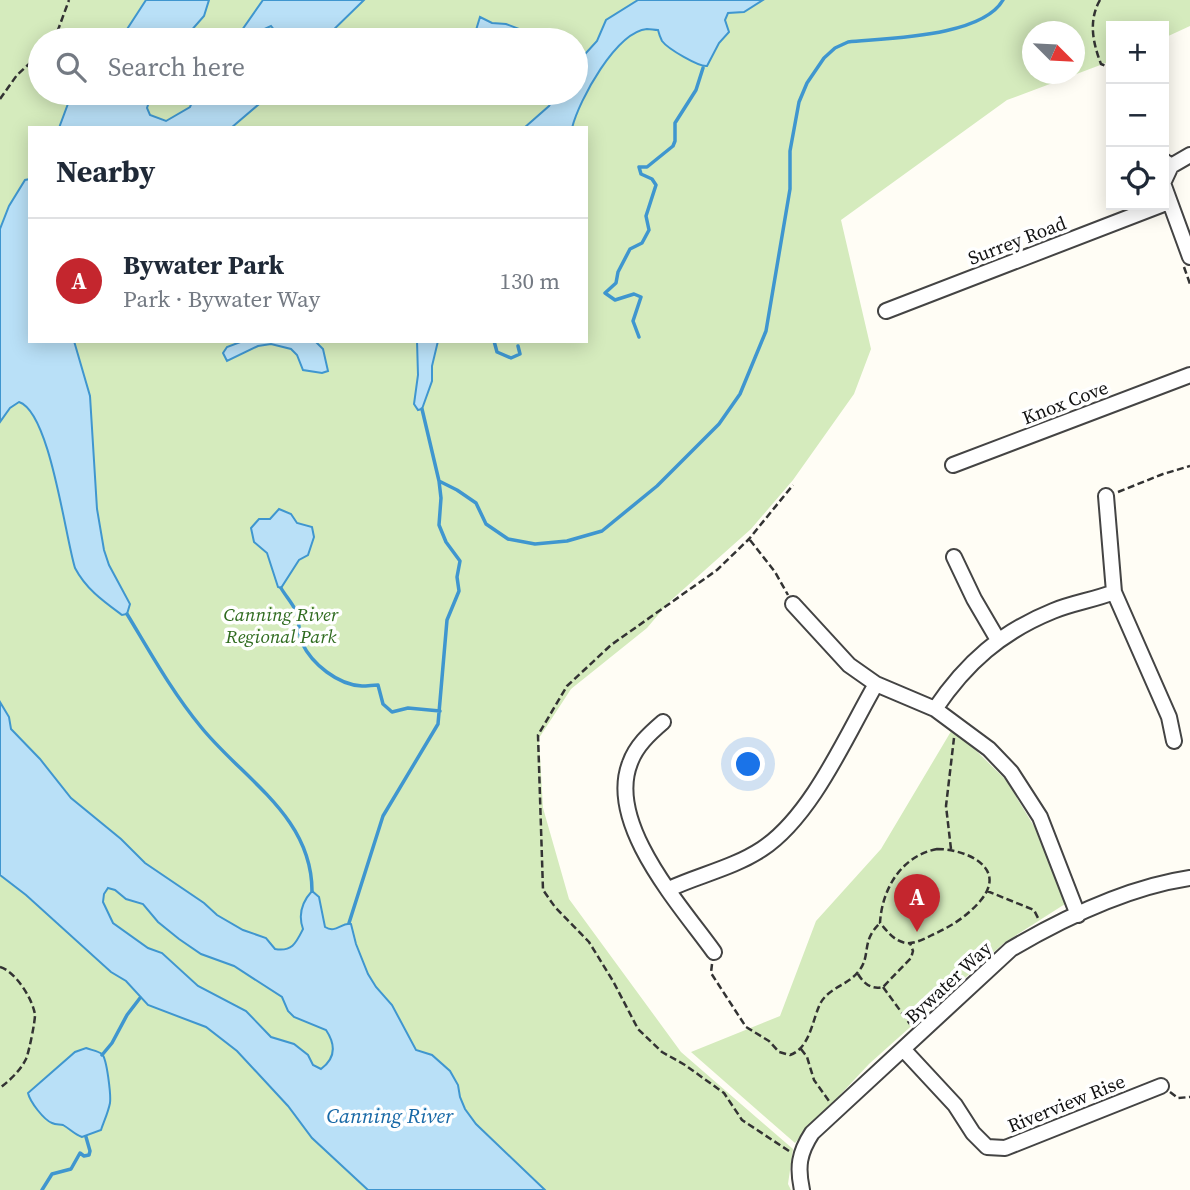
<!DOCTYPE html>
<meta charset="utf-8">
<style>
:root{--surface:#fff;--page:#f2f2f3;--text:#1f2937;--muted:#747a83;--line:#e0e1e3;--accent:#c4262e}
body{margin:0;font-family:"Source Serif 4",serif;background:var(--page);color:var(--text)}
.controls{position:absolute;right:21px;top:21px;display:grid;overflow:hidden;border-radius:0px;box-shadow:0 4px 18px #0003}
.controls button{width:63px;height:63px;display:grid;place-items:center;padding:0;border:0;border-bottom:2px solid var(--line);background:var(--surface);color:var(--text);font:35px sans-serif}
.compass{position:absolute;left:1022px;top:21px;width:63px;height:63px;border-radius:50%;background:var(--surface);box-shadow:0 4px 18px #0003;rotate:114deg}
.you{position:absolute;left:749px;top:765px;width:24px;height:24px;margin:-18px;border:5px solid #fff;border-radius:50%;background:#1a73e8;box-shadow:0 0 0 10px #1a73e833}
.badge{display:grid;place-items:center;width:46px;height:46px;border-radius:50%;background:var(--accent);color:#fff;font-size:23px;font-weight:700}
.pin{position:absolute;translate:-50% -58px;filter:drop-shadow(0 2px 4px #0008)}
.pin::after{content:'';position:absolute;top:37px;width:24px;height:21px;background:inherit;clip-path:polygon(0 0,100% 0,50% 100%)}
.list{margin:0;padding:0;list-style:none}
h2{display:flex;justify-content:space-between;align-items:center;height:91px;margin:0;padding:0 28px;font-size:30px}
h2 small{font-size:23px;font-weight:400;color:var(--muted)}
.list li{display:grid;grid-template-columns:46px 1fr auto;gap:21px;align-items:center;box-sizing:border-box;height:126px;padding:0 28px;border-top:2px solid var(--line)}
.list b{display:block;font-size:26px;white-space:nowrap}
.list p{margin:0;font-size:23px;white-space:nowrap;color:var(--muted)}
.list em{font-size:23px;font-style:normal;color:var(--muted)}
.icon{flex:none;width:38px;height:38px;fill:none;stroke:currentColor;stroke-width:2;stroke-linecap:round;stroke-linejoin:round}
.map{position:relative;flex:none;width:1190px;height:1190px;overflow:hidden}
.search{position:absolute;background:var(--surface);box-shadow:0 4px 18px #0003;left:28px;top:28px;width:560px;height:77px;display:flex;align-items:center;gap:18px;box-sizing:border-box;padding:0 24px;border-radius:38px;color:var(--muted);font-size:26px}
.panel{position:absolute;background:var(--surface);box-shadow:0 4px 18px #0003;left:28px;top:126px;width:560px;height:217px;border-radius:0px}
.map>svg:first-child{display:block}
.green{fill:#d5ebbd;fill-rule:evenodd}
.water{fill:#b9e0f7;stroke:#3f96cf;stroke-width:2;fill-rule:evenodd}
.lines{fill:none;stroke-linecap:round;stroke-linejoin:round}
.stream{stroke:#3f96cf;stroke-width:3.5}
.street-casing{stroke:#444;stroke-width:18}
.path{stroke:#333;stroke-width:2.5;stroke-dasharray:7 3.5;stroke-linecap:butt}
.street{stroke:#fff;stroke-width:14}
.labels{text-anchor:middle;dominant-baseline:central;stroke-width:7;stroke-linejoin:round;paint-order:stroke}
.street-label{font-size:19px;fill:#111;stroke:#fff}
.park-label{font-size:19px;font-style:italic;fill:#2f6b1f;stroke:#fff}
.water-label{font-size:21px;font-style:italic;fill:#1768a6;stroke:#fff}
</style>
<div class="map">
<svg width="1190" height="1190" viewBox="0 0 1190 1190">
<rect width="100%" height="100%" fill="#fffdf5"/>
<path class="green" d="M0,0H1190V26L1164,38V26H1111V61L1007,100L841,220L871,349L854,394L793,480L751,529L668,603L647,628L571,689L539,738L543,808L569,899L681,1052L793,1149L788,1184L791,1190H0ZM1032,32H1074V74H1032ZM40,40H576V93H40ZM30,128H586V341H30Z
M953,728L1006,780L1035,828L1065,904L1004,943L869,1064L795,1143L691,1052L780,1016L816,921L881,849Z"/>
<path class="water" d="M146,0H209L204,16L183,40H120Z
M263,0H364L323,40H274L275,31L271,26L262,30L253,40H235Z
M638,0H763L744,12L728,13L725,20L729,32L719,43L707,66C699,67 668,49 662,41C660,37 659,34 658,30C654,30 651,29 647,29C616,32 579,100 572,128H524L549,106L557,93H576V64L597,41L606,20Z
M480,17L492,23L506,24L522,30L529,40H473Z
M72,93H152L147,108L150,115L166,121L190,107L196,93H272L231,128H59Z
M30,179V341H74L90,396L97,509L104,550L109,565L130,604L127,614L122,615C103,601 86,589 75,568C65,536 50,412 19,402L10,408L0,422V229L9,206L25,180Z
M243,341H315L323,349L328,371L322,373L303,370L297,355L291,349L271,344L258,346L227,361L223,353L227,347Z
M417,341H438L432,366V381L422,409L418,410L414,404L418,375Z
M279,509L291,514L297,523L312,527L314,537L308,555L299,560L281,588L278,587L267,553L254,542L251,528L259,519H270Z
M0,702L9,717L11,729L40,759L71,798L121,839L145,863L204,903L217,915L243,930L266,938L275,949C292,952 296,943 303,929C298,915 302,902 312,891L319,897L325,927C336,934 341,922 351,924L356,944L368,974L376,987L392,1005L416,1050L432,1055L450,1071L458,1085L460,1097L465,1109L476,1124L545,1190H368L312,1138L288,1106L237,1051L206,1027L148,1005L126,981L111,972L26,895L0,875ZM108,888L115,890L126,899L143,904L158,922L179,939L201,954L234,966L282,997L288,1011L294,1017L326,1030C336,1045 336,1058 321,1069L313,1065L308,1055L294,1044L271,1037L246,1011L198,986L162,953L148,948L113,923L103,902L104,894Z
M86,1048C91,1050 98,1051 102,1054C107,1059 111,1095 110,1103C108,1113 104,1121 101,1130L82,1137C74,1134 70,1129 63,1125C60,1124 56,1125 52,1123C44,1120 30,1102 28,1093L75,1052Z"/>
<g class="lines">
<path class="stream" d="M639,337L633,321L641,297L634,294L615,300L605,293L616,283L618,272L630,249L642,243L649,230L646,216L656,185L652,179L641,174L639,167H647L673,146L675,141V123L696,90L703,68
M494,341L497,352L511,358L520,354L518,346
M439,481L457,490L476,503L486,524L508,539L535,544L567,541L602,531L657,486L719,424L740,394L766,331L790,189V151L799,102L807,83L824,58L835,48L848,42C888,38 982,37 1003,0
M281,588C285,595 292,603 296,611C300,620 298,633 302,643C312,664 338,685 362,686C368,686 373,685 378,685L383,704L392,712L408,708L440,711
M127,614C150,652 172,692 201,727C243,779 312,816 312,891
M349,923L383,816L438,724L447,620L459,591L457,577L460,561L446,542L439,525L441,498L439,481L422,409
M102,1055L112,1043L127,1015L140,998
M42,1190L52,1174L71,1169L80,1153L84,1156L89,1155L90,1151L86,1137"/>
<g class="street-casing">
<path id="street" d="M1164,161L1171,166L1164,181
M1171,166L1190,155
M1164,186L1190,257
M886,311L1161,205
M953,465L1190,375
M1106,496L1114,592L1169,717L1174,741
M954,557L974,599L998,640
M793,604L849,665L876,684L935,709L989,749L1011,772L1040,817L1078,915
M935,709C966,663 1001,632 1053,611C1072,603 1094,600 1114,592
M663,722C649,734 636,746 630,763C606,824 681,906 714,952
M669,889C699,875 733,868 762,849C812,816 846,736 876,684
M903,1049L955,1105L973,1133L987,1147L1005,1148L1161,1086
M802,1190C797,1167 799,1153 812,1133L1011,949C1064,918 1129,887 1190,878"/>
</g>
<path class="path" d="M1100,0C1088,21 1093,43 1101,64L1111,68
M51,40L58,30L69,0
M0,99L17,75L40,54
M1184,267L1190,284
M1118,492L1163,474L1190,466
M750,540L775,572L788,595
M937,849C965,849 1008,867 981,900C968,916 950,927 932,935C924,939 915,944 906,943C894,941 888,932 880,923C882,889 901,856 937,849Z
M951,849L946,806L954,738
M987,891L1034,910L1039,920
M712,964L711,973L746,1027L769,1041L779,1052L790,1055C810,1048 812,1021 820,1004C828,988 848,985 858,972C872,956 860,942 880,923
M0,967C15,971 33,999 35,1015C35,1022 29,1052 26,1059C20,1071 10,1080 0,1088
M858,974C864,984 872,990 883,987L911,958L913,951L910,943
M883,987L910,1024
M801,1049L807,1057L814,1080L829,1101
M1170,1092L1178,1098L1190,1097
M789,1151L742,1120L724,1093L685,1065L662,1052L638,1029L613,981L589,942L555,907L543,890L538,735L567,686L611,645L717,570L749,539L793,485"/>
<use href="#street" class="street"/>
</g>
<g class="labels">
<g class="street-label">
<text transform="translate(1017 240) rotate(-21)">Surrey Road</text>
<text transform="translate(1065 402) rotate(-21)">Knox Cove</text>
<text transform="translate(948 982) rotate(-43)">Bywater Way</text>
<text transform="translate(1066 1103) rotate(-22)">Riverview Rise</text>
</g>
<g class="park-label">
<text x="281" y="614">Canning River<tspan x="281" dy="22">Regional Park</tspan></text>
</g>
<g class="water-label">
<text x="390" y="1115">Canning River</text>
</g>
</g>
</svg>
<div class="controls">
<button>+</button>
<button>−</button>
<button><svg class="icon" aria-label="locate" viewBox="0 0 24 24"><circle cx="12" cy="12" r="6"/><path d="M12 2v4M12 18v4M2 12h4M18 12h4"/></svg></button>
</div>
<svg class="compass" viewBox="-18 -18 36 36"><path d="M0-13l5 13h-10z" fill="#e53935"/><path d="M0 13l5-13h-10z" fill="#747a83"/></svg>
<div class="you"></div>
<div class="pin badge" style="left:917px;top:932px">A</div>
<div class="search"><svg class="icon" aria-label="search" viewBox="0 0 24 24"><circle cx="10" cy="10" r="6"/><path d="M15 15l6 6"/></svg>Search here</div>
<section class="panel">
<h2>Nearby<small></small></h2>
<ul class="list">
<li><span class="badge">A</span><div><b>Bywater Park</b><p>Park · Bywater Way</p></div><em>130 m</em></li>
</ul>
</section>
</div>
